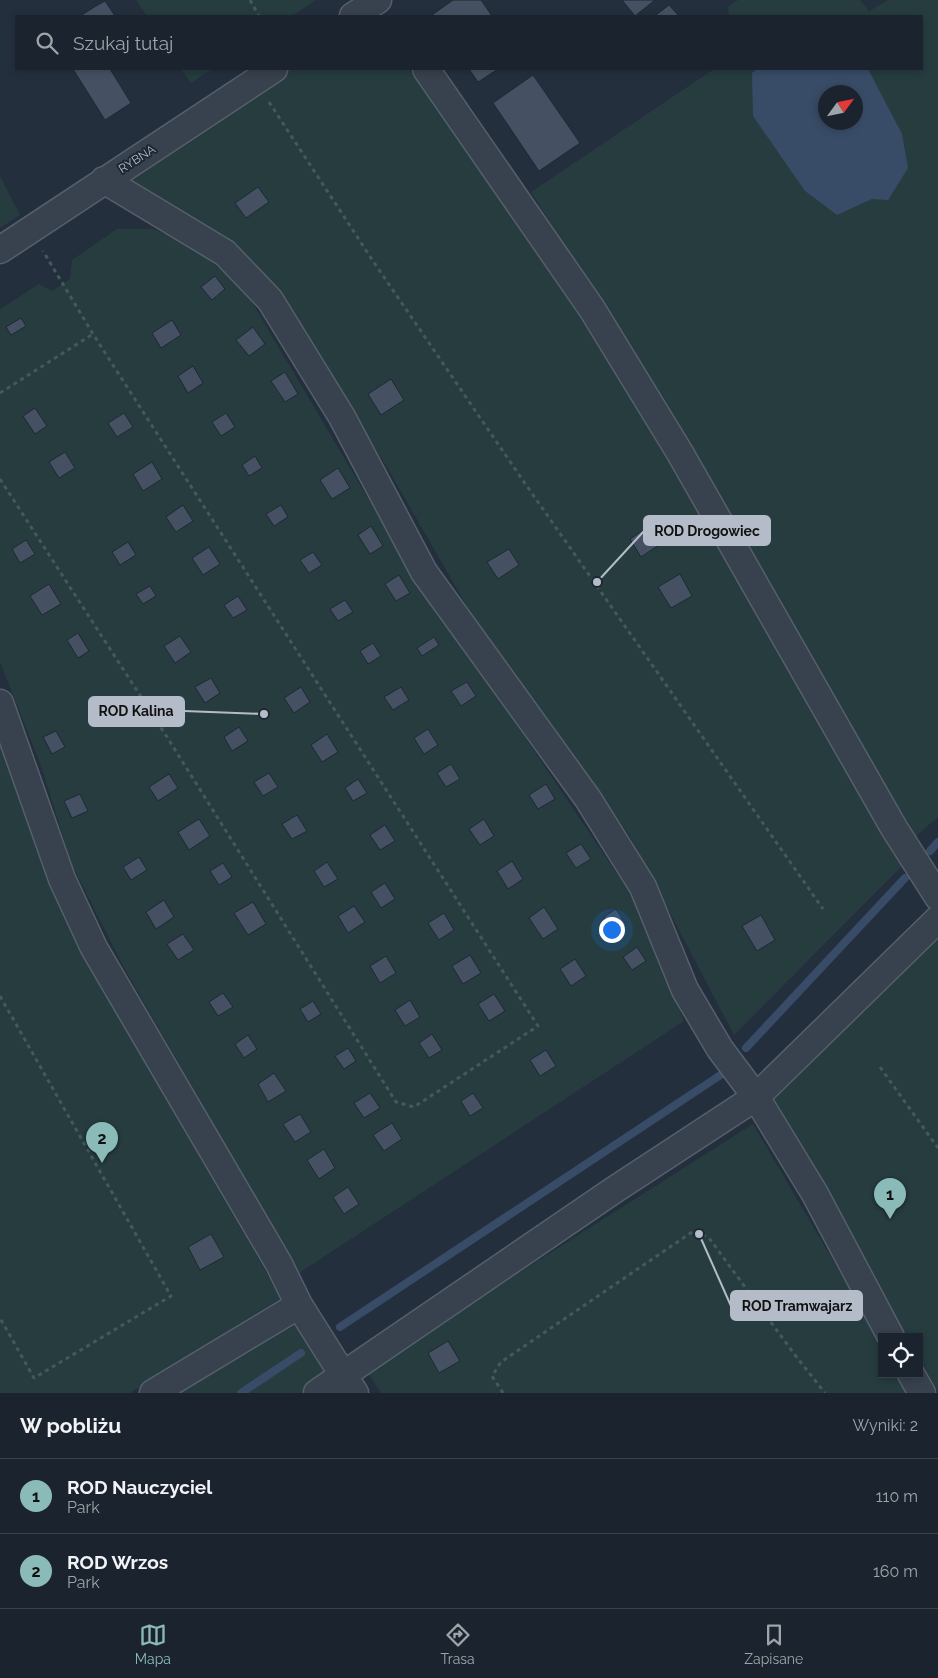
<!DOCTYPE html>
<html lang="pl">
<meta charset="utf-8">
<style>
:root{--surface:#1b232e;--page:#282f3a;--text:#f1f3f6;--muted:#a0a4aa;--line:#39404a;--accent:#8bbbb9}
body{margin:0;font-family:Raleway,sans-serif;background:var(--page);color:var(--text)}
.controls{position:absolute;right:15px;bottom:15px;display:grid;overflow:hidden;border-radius:0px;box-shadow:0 2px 8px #0003}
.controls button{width:45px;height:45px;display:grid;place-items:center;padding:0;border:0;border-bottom:1px solid var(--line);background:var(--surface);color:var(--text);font:25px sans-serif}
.compass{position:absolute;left:818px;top:85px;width:45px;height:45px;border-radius:50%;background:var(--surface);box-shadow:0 2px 8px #0003;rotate:57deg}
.you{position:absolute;left:611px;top:929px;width:18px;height:18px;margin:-12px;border:4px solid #fff;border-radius:50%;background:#1a73e8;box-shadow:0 0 0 8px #1a73e833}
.badge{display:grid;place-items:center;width:32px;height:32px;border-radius:50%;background:var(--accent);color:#111;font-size:16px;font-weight:700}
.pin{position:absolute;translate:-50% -41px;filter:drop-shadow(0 1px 2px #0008)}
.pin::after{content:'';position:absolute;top:26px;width:18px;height:15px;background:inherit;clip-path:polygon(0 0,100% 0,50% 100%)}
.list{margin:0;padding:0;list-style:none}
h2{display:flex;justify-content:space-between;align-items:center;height:65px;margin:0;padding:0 20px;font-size:21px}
h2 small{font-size:16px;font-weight:400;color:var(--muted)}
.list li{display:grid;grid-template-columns:32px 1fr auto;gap:15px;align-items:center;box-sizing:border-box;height:75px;padding:0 20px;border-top:1px solid var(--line)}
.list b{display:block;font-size:19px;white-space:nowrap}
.list p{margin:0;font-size:16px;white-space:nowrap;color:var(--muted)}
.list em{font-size:16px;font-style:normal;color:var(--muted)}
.icon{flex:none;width:28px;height:28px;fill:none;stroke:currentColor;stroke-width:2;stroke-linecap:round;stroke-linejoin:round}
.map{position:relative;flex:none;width:938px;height:1393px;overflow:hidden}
.search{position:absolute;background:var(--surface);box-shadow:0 2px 8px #0003;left:15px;right:15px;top:15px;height:55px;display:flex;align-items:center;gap:12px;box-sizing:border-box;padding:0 18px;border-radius:0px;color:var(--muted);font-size:19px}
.sheet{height:215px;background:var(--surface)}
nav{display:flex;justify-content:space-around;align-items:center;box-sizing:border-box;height:70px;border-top:1px solid var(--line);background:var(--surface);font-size:14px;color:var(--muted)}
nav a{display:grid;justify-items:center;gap:2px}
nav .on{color:var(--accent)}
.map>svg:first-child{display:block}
.green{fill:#263c3f;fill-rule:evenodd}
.water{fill:#394c67;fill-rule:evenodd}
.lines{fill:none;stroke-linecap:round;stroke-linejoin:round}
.stream{stroke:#394c67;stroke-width:8}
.building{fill:#455162;stroke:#1f2835}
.minor-casing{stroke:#565f6c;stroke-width:29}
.path{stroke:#44595c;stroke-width:3;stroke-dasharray:4 4;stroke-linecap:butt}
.minor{stroke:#38414e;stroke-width:26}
.labels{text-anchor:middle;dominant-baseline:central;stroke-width:4;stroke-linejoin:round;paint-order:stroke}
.street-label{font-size:12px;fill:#b4bcc9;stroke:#1d2633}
.leader{fill:none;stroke:#b4bcc9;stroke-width:2}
.callout-dot{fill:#b4bcc9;stroke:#1d2633;stroke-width:2}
.callout{fill:#b4bcc9;stroke:#b4bcc9;stroke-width:2}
.callout-label{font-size:14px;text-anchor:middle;font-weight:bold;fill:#111}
</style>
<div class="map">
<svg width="938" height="1393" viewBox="0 0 938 1393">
<rect width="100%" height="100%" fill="#242f3e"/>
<path class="green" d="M136,0H316L292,16H147Z
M738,0H860L869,11L888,0H938V817L916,836L776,604L643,372L531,192L714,69H922V16H729L728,7ZM826,92H856V122H826Z
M181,69H212L191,83Z
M289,69H409L528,238L607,359L720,547L903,865L734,1035L629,835L473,617L388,469L279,292L131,183L142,164Z
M0,176L20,215L0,228Z
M117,229H153L187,242L243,287L398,549L638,905L684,1021L299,1273L123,966L72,865L41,766L0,662V309L39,284L52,291L70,279L72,260Z
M0,732L5,742L43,870L125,1028L281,1298L130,1393H0Z
M938,937V1391L919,1358V1337H907L775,1100L768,1094Z
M753,1124L882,1344V1374H900L911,1393H381L366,1370Z
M303,1323L327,1363L317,1383L303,1393H165L275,1324Z"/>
<path class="water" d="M757,69H868L902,134L908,168L888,200L872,199L837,215L805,191L753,116L752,73ZM826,92H856V122H826Z"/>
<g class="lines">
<path class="stream" d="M930,851L938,842
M746,1048L905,878
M340,1327L722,1074
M241,1393L301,1353"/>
</g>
<path class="building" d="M453,0H481L492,16H433L432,15Z
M622,0H655L635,16Z
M105,1L115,16H80L96,6Z
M669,5L679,16H658L656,15Z
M73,69H110L131,103L105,120Z
M469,69H498L478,82Z
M533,75L580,143L539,171L493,103Z
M258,187L269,202L246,218L235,203Z
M215,276L225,289L212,300L201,287Z
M21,318L26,326L11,335L6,327Z
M172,320L181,335L161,348L152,333Z
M253,327L265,344L249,356L236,340Z
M193,366L203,383L188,393L178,376Z
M285,372L298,394L285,402L271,381Z
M391,379L404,400L381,415L368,394Z
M35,408L47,426L35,434L23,416Z
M124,413L133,427L117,437L108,423Z
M226,413L235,427L221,436L212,422Z
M65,452L75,468L59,478L49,462Z
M255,456L262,468L249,476L242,465Z
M152,462L162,479L143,491L133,474Z
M338,468L350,488L332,499L320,480Z
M183,505L193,521L176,532L166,517Z
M281,505L288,517L274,526L266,514Z
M654,523L665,541L641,557L630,539Z
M371,526L383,546L370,554L358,535Z
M26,540L35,554L20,563L12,549Z
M128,542L136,555L120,565L112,552Z
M209,547L220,564L203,575L192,558Z
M509,549L519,565L498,579L487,562Z
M313,552L322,565L309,573L300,560Z
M680,574L692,596L671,608L658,587Z
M399,575L410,593L396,601L385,584Z
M49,584L61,604L42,615L30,596Z
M150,586L156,596L143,604L136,594Z
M238,596L247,610L233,618L224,605Z
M345,600L353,612L338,621L330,609Z
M78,633L89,651L78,658L67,640Z
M180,636L191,652L175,663L164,646Z
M434,637L439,645L422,656L417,648Z
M373,643L381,656L368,664L360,651Z
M211,678L220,693L205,703L195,687Z
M467,682L476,696L461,706L451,691Z
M301,687L310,702L294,713L284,698Z
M401,687L409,700L393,710L384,697Z
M239,727L248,741L232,751L224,737Z
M428,729L438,745L424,754L414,738Z
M56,731L65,747L52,754L43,737Z
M327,734L338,752L322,762L311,745Z
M451,764L460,779L446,787L437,773Z
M269,773L278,787L263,796L254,782Z
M169,774L178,788L158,801L149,787Z
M358,779L367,793L353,801L345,788Z
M546,784L555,799L538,809L529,795Z
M80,794L88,811L72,818L64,801Z
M297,815L307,831L292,839L282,824Z
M199,819L210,836L189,850L178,832Z
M484,819L494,836L480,845L469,829Z
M385,825L395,841L380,850L370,835Z
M581,844L591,859L576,868L566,853Z
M139,857L147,870L131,880L123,867Z
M512,861L523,879L508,889L497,871Z
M327,862L338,879L324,887L314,871Z
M223,863L232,877L219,885L210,871Z
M385,883L395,899L381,908L371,892Z
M164,900L174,917L156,929L146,912Z
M253,902L266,924L248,935L234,913Z
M354,906L365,922L348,933L338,916Z
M544,907L558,929L543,939L529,918Z
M616,909L626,925L614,933L604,917Z
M444,913L454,930L439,940L428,923Z
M761,915L775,940L757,951L742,926Z
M183,934L194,950L178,960L167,944Z
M637,947L646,961L632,970L623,957Z
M470,955L481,973L463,984L452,966Z
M386,956L396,973L380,983L370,966Z
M575,959L586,976L571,986L560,969Z
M223,993L233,1007L218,1016L209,1002Z
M494,994L505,1011L489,1021L478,1004Z
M410,1000L420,1017L405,1026L395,1010Z
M313,1001L321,1014L308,1022L300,1009Z
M432,1034L442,1050L429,1058L419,1043Z
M248,1035L257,1049L244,1058L235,1044Z
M348,1048L356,1061L344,1069L335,1056Z
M546,1050L556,1066L540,1076L530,1060Z
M274,1073L286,1091L268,1102L258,1084Z
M370,1093L380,1108L364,1118L354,1103Z
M473,1093L483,1108L470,1116L461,1101Z
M300,1114L311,1132L295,1142L283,1124Z
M392,1123L402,1139L384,1151L373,1135Z
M324,1149L335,1168L319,1179L307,1160Z
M348,1187L359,1204L344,1214L333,1197Z
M211,1234L224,1257L200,1270L188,1247Z
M448,1341L460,1361L439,1373L428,1353Z"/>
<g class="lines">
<g class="minor-casing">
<path id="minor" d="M353,16L378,0
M426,69L592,309L680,453L894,828L938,897
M104,180L225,253L270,300L342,417L424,572L588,799L643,887L685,990L720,1049L756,1097L815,1194L891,1337
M0,250L274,69
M0,703L62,879L94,948L279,1264L299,1305L343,1375L317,1393
M911,1374L922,1393
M153,1393L299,1305
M355,1393L343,1375L614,1190L756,1097L938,919"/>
</g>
<path class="path" d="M250,0L259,16
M269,102L373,261L524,482L823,909
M0,393L93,334
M0,479L167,737L396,1102L414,1107L538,1026L93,334L43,251
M0,996L171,1296L34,1378L0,1318
M880,1067L938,1148
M503,1393L492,1376L501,1362L695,1230L709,1238L795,1355L825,1393"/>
<use href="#minor" class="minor"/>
</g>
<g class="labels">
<g class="street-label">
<text transform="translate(137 159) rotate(-33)">RYBNA</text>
</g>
</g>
<path class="leader" d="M597 582L644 531M264 714L184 711M699 1234L731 1306"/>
<g class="callout-dot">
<circle cx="597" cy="582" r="5"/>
<circle cx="264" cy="714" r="5"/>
<circle cx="699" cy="1234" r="5"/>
</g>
<g class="callout">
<rect x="644" y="516" width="126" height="29" rx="5"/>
<rect x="89" y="697" width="95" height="29" rx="5"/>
<rect x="731" y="1291" width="131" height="29" rx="5"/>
</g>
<g class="callout-label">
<text x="707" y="536">ROD Drogowiec</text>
<text x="136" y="716">ROD Kalina</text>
<text x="797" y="1311">ROD Tramwajarz</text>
</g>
</svg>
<div class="controls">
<button><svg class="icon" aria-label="locate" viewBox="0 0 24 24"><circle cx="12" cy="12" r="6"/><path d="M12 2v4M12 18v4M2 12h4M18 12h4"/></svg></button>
</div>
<svg class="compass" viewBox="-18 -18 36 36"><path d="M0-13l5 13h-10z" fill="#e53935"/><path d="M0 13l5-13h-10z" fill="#a0a4aa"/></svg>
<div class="you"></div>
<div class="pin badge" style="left:890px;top:1219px">1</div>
<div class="pin badge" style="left:102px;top:1163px">2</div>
<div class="search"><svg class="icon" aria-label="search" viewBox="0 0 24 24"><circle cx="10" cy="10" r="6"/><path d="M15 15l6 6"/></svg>Szukaj tutaj</div>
</div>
<section class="sheet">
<h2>W pobliżu<small>Wyniki: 2</small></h2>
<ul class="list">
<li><span class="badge">1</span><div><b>ROD Nauczyciel</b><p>Park</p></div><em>110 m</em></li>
<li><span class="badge">2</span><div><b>ROD Wrzos</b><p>Park</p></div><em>160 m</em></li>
</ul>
</section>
<nav>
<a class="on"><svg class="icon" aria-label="map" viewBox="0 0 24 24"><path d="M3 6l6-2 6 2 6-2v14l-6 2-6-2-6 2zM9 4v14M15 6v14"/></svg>Mapa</a>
<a><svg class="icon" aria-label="directions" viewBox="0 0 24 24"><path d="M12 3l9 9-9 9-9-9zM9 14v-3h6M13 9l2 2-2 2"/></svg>Trasa</a>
<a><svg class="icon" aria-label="saved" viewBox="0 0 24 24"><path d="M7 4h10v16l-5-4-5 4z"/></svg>Zapisane</a>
</nav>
